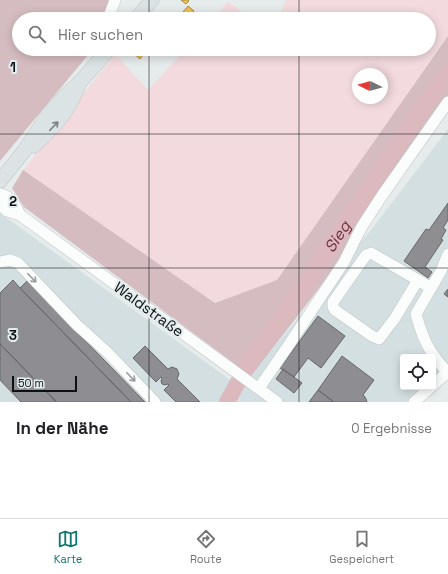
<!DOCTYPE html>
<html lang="de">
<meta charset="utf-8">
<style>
:root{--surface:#fff;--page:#f6f6f6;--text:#202124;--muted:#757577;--line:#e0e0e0;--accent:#0f766e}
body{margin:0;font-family:"Space Grotesk",sans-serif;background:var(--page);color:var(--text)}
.controls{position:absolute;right:12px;bottom:12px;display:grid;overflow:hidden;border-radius:4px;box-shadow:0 2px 10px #0003}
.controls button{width:36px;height:36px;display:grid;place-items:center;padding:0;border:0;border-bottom:1px solid var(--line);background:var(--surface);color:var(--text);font:20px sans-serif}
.compass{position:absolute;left:352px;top:68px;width:36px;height:36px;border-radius:50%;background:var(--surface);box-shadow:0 2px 10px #0003;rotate:275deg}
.scale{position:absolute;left:12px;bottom:10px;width:65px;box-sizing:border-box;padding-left:4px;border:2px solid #0c1010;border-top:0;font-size:11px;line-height:14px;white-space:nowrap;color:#0c1010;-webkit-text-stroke:3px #e3ecee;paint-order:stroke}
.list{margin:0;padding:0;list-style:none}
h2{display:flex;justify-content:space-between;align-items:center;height:52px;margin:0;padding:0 16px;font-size:17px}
h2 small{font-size:13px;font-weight:400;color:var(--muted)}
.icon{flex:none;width:22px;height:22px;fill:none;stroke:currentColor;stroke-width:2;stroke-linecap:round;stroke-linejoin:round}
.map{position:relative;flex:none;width:448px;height:402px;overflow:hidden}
.search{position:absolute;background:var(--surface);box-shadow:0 2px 10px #0003;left:12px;right:12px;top:12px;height:44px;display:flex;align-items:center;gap:10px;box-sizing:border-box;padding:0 14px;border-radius:22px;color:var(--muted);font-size:15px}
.sheet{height:116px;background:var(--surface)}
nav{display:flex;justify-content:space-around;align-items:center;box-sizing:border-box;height:56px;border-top:1px solid var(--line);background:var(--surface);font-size:11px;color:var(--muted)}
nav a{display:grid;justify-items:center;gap:2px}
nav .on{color:var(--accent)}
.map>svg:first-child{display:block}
.built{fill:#d3dfe0}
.green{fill:#f2dade;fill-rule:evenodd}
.forest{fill:#d5bcc0}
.homes{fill:#f2c14e;stroke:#ad8c3b}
.industry{fill:#8d8d92;stroke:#66686b}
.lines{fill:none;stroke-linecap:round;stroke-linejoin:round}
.river{stroke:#dcb9be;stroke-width:16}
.minor-casing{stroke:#c2c5c5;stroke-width:12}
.major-casing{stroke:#c6c8c8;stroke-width:15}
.minor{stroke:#fbfcfc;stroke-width:11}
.major{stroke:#dbe3e4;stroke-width:14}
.oneway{stroke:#7e8485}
.oneway2{stroke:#9b9e9e}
.grid{fill:none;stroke:#0c1010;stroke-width:1;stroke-opacity:0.55}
.labels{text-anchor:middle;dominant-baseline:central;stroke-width:4;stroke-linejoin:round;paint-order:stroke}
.street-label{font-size:15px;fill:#0c1010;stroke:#e3ecee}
.water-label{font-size:16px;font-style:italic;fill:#72323f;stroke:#e3ecee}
.grid-label{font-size:13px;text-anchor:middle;font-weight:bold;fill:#0c1010;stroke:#e3ecee;stroke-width:4;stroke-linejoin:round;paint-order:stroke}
</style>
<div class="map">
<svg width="448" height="402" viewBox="0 0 448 402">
<rect width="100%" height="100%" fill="#e6ebeb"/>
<path class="built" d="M448,129V368L433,384V357H403V387H430L416,402H0V213L240,387L247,380L375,225Z"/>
<path class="green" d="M286,0H448V36L277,280L215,303L23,170L115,54L148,90L186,49H429V19H278ZM358,74H382V98H358Z
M228,2L253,19H213Z"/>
<path class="forest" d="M0,0H110L104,19H19V49H93L0,161Z
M448,36V98L341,260L251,376L24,207L12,188L23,170L215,303L277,280Z"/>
<path class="homes" d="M181,0H188L189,1L186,4Z
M188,6L194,11L189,17L183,12Z
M129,49H147L140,59Z"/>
<path class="industry" d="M448,203V220L443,228L446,230L441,239L443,240L425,267L432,272L428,278L404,261L426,229L429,230Z
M13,280L20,288L131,402H57L0,344V293Z
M27,281L145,402H131L20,288Z
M448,289V297L444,294Z
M318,316L345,336L321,368L308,358L294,377L280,368Z
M0,344L56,402H21L0,380Z
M145,346L168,369L172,367L177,369L179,374L177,379L200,402H176L164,390L169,385L168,384L165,385L162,384L161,381L162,378L161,377L156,382L133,358Z
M342,356L374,380L363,395L365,397L367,401L366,402H334L318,390Z
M283,369L302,383L294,393L276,379Z
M318,390L334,402H309Z"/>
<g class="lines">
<path class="river" id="s1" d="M227,402L249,362L290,307L413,122L448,72"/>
<g class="minor-casing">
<path id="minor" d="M108,19L115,0
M0,194C11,196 16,206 20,215
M0,205L7,211L20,215L277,402
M0,262L10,260L18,263L77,325L107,352L155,402
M418,280L371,253L366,255L333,302V307L335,310L372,336L379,339L395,318L418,280L431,288
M447,372C429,352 423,340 416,314L441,271L448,254
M433,385L448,372
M259,388L286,349L344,262L361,228L381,197L448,102
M414,402L431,387"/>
</g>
<g class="major-casing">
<path id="major" d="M136,19L152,0
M33,146L37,143C55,126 69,110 78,87
M0,181L24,151L50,112L68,93L81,81L109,49"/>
</g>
<use href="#minor" class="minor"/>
<use href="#major" class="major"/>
</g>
<defs><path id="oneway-shaft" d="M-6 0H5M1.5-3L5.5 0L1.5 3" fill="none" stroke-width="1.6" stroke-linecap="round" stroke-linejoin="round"/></defs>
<use class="oneway" href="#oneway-shaft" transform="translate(54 126) rotate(-46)"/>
<g class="oneway2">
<use href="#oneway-shaft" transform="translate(32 278) rotate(46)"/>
<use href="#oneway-shaft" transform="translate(131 377) rotate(46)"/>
</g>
<path class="grid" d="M149,0V19M299,0V19M149,49V402M299,49V402M0,134H448M0,268H448"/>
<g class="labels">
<g class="street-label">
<text transform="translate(149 309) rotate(36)">Waldstraße</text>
</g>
<g class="water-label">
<text stroke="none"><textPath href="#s1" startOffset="199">Sieg</textPath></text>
</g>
</g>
<g class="grid-label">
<text x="13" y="72">1</text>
<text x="13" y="206">2</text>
<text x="13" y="340">3</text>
</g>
</svg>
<div class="controls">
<button><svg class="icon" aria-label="locate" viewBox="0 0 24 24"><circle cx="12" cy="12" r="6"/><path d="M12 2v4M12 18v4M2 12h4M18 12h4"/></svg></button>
</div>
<svg class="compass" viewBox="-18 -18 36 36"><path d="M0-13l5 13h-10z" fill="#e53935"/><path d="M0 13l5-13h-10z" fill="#757577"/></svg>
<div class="scale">50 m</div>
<div class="search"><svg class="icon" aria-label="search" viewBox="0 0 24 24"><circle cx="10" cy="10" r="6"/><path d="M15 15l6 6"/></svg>Hier suchen</div>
</div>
<section class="sheet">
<h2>In der Nähe<small>0 Ergebnisse</small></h2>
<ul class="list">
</ul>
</section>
<nav>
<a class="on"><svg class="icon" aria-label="map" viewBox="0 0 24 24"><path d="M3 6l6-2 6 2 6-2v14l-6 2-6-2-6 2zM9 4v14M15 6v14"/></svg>Karte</a>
<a><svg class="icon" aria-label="directions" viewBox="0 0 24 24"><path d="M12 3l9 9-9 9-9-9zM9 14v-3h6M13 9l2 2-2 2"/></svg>Route</a>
<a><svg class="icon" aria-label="saved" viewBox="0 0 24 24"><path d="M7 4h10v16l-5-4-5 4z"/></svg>Gespeichert</a>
</nav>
